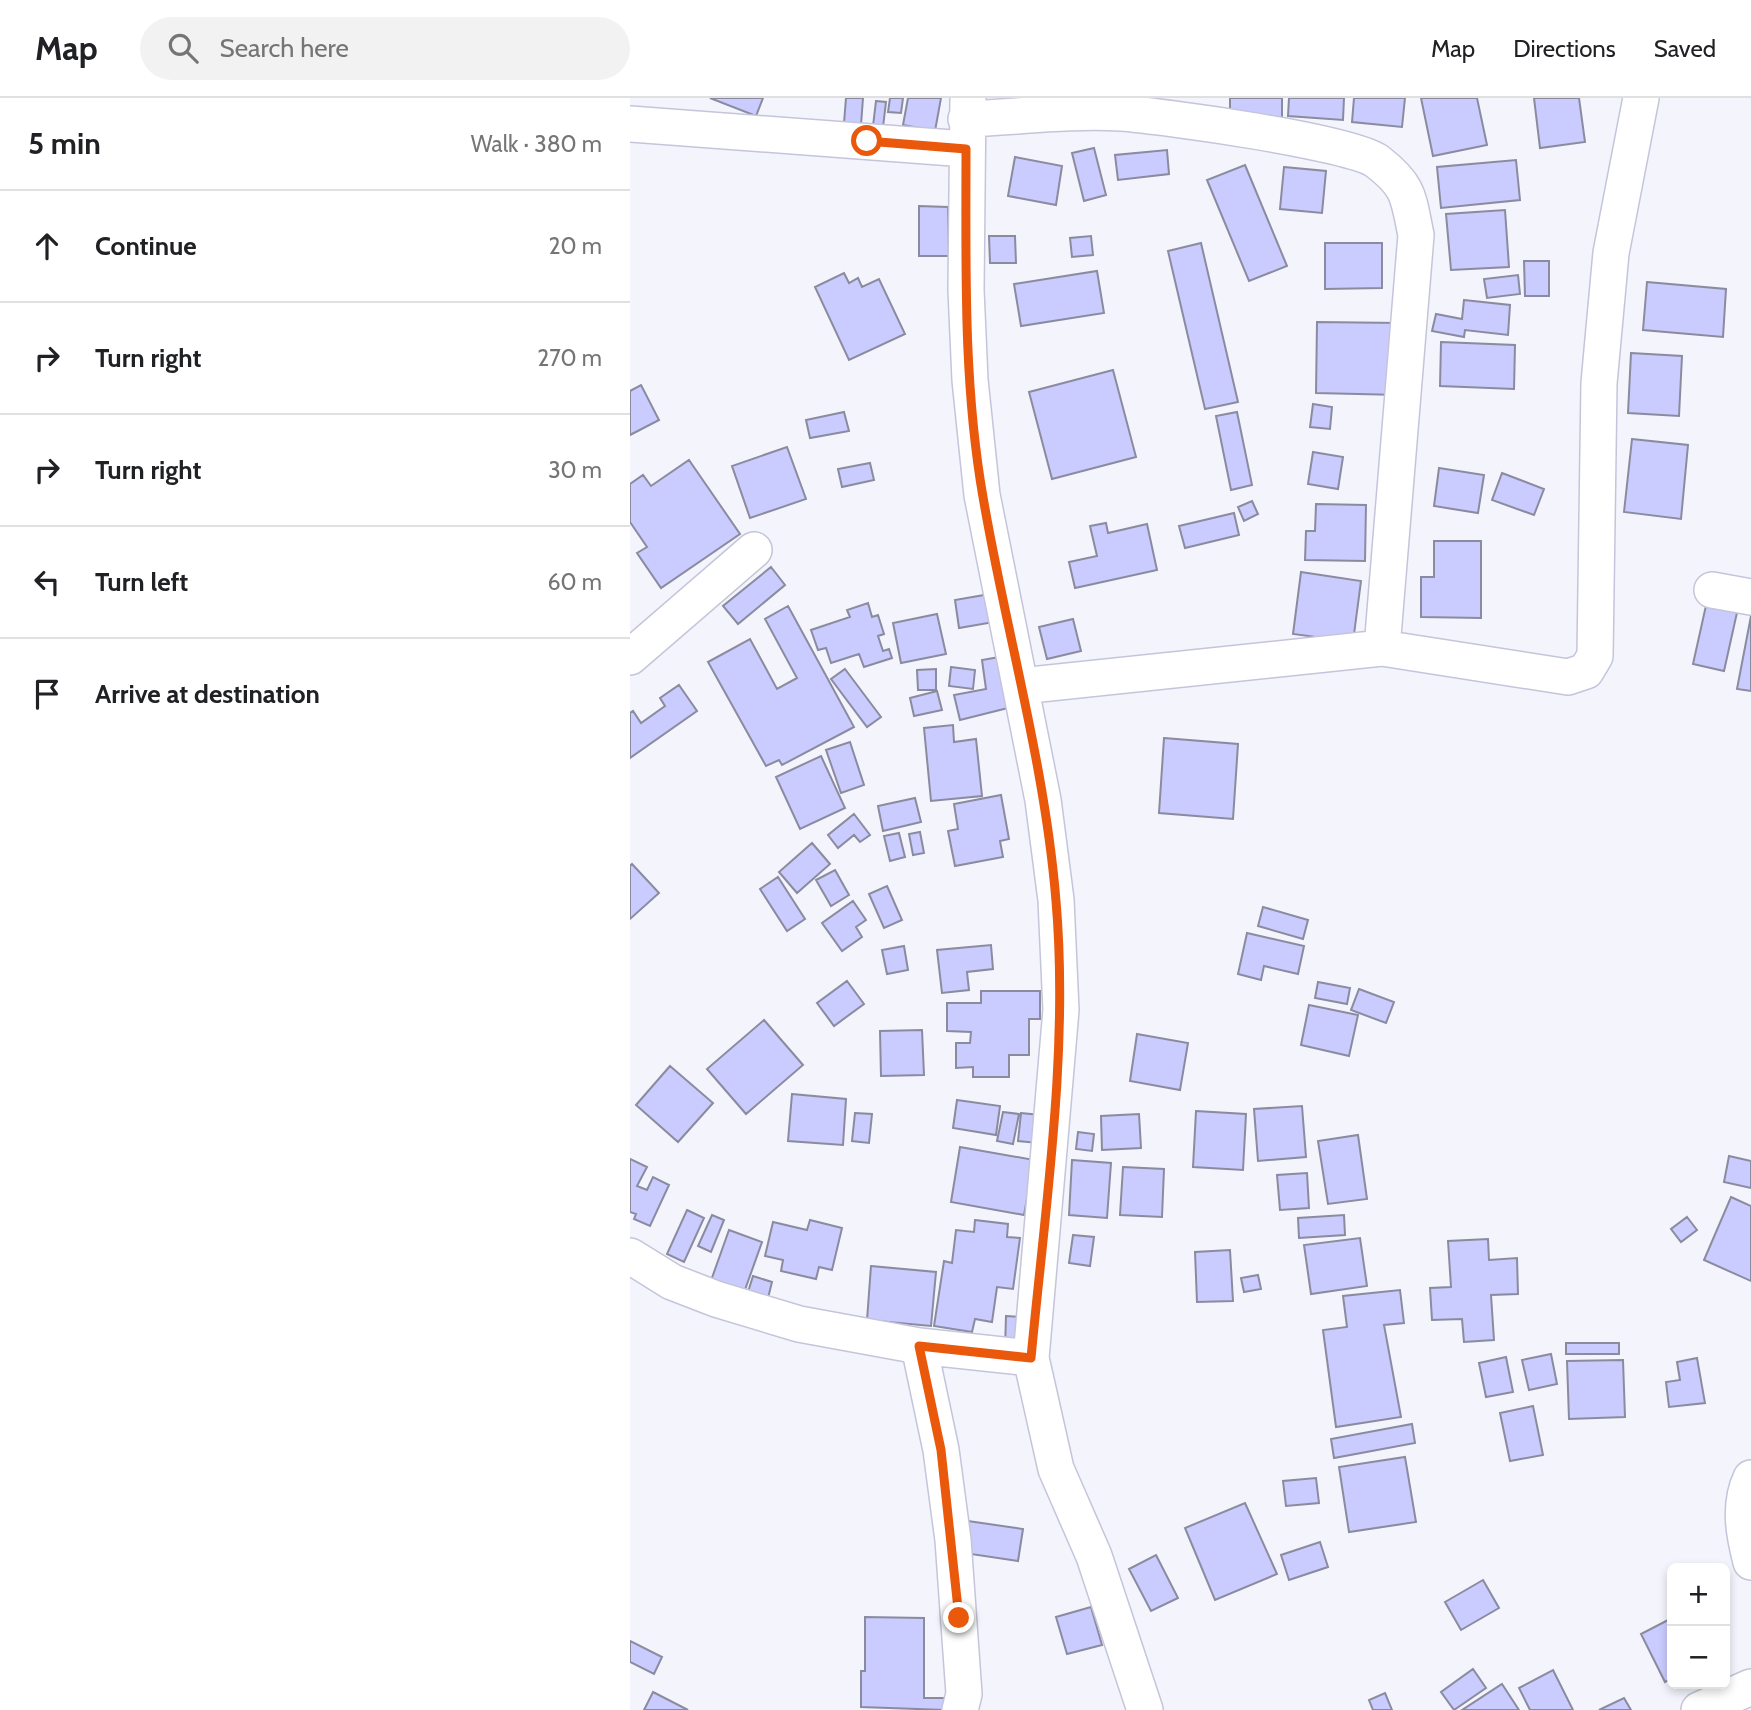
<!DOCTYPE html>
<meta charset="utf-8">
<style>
:root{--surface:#fff;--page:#f2f2f2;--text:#202124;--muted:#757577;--line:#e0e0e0}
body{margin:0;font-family:Cabin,sans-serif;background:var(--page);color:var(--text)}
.controls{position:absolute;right:21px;bottom:21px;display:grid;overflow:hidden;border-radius:10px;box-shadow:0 4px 10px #0003}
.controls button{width:63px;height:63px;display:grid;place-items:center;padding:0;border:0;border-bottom:2px solid var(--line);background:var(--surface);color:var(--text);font:35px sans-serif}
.stop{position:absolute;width:21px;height:21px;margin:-16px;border:5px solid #ea580c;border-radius:50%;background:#fff}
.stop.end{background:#ea580c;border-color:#fff;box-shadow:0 2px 7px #0008}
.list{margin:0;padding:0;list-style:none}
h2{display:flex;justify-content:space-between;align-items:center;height:91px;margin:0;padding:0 28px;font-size:30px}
h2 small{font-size:23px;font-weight:400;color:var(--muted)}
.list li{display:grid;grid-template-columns:46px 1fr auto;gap:21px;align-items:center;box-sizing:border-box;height:112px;padding:0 28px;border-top:2px solid var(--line)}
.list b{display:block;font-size:26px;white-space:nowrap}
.list em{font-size:23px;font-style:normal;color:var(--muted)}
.icon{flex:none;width:38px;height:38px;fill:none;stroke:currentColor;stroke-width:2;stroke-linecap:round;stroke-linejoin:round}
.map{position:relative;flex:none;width:1121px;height:1612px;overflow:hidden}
header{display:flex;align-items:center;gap:42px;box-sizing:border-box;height:98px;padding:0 35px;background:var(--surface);border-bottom:2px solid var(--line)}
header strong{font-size:33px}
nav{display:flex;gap:38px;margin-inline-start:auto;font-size:24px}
.search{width:490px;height:63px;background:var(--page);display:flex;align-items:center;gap:18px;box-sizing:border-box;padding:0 24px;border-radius:38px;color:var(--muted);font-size:26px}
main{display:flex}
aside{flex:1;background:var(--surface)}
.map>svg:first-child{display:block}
.building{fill:#cacbfe;stroke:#8a8b9f;stroke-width:2}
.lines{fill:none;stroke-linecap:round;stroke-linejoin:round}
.street-casing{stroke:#c4c5da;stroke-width:38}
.street{stroke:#fff;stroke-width:35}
.route{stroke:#ea580c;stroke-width:9}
</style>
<header>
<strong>Map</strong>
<div class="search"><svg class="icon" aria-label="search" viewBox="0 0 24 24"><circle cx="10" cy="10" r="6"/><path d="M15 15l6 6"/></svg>Search here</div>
<nav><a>Map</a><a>Directions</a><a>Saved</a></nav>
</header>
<main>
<aside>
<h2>5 min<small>Walk · 380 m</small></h2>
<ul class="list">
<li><svg class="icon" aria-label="ahead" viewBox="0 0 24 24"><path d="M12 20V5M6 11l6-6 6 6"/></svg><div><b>Continue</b></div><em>20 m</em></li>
<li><svg class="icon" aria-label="right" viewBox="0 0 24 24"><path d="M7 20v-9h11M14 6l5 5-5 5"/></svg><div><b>Turn right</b></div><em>270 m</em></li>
<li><svg class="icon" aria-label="right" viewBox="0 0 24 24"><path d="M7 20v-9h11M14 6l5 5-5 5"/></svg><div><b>Turn right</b></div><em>30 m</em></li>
<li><svg class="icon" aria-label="left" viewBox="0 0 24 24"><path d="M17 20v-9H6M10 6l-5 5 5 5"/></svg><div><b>Turn left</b></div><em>60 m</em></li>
<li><svg class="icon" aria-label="arrive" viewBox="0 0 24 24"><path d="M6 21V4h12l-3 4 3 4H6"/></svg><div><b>Arrive at destination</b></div></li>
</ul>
</aside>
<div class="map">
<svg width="1121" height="1612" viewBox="0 0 1121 1612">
<rect width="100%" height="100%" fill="#f4f4fd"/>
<path class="building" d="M80,0H133L126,18Z
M216,0H233L231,27L214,25Z
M260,0H273L271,15L258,14Z
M278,0H311L305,33L273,27Z
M600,0H652V23L600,21Z
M659,0H714L713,22L658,18Z
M724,0H775L772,29L722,24Z
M791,0H847L857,47L803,58Z
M904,0H949L955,44L910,50Z
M246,3L256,4L253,29L243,28Z
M464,50L476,97L454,103L442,55Z
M537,52L539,76L488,82L485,57Z
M385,59L432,68L426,107L378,98Z
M886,62L890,102L811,110L807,69Z
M615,67L657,168L619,183L577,82Z
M654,69L696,73L692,115L650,111Z
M289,108L318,109L319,158H289Z
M875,112L879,169L821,172L816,116Z
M359,138H385L386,165H360Z
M461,138L463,157L442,159L440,140Z
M571,145L608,304L575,311L538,153Z
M695,145H752V190L695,191Z
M894,163H919V198H895Z
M467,173L474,215L391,228L384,186Z
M214,175L219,185L228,180L232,189L249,181L275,236L219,262L185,189Z
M888,177L890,196L857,200L854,181Z
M1017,184L1096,191L1093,239L1013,232Z
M834,202L880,207L878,237L835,232L834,239L802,233L806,216L832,221Z
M687,224L770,225L769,297L686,295Z
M811,244L885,247L884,291L810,288Z
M1001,255L1052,258L1049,318L998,315Z
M483,272L506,359L422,381L399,294Z
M11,287L29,322L0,337V293Z
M683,306L702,309L700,331L680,329Z
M214,314L219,333L180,340L176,322Z
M607,314L622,387L601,392L586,318Z
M1002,341L1058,347L1051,421L994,414Z
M157,349L176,401L120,420L102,368Z
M683,354L713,359L708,391L678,386Z
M59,362L110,436L31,490L7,455L17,449L0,424V386L13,377L21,388Z
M240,365L244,382L212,389L208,371Z
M809,370L854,377L848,415L804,408Z
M872,375L914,391L904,417L862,402Z
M622,403L628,416L614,423L608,409Z
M686,406L736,407L735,463L675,462L676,433H685Z
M604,415L609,437L555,450L549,428Z
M476,425L478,435L517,426L527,472L445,490L439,464L467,458L460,428Z
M804,443H851V520L791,519V479H804Z
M141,469L155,487L108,526L93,508Z
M671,474L731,483L723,544L663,536Z
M360,496L364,524L329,530L325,502Z
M1077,503L1108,510L1094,573L1063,566Z
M238,505L242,519L248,517L254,536L248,538L253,553L259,551L262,560L234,569L229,556L201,565L196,550L188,552L181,532L220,519L217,512Z
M158,508L224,629L152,667L149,662L136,668L78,564L120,541L147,591L167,580L135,521Z
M307,516L316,556L271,565L263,525Z
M1121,518V593L1107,591Z
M443,521L451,553L417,561L409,529Z
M375,558L382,609L330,622L324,597L356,591L352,562Z
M321,569L345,572L343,591L319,588Z
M215,571L251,619L237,629L201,581Z
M306,571V592H288L287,572Z
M49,587L67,613L0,660V615L3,613L11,625L35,608L30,600Z
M307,593L312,612L284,618L280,600Z
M323,627L324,644L346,641L352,698L301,703L294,630Z
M534,640L608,646L603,721L529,715Z
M220,644L234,687L211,695L196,652Z
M191,658L215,710L170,731L146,679Z
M371,697L379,741L370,743L373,759L325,768L318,733L328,731L324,706Z
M285,700L291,724L253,733L248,708Z
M224,716L240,737L230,744L224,737L208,750L198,737Z
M290,734L294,755L283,757L279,736Z
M269,735L275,759L260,763L254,738Z
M182,745L200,766L167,795L149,774Z
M2,766L29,795L0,821V768Z
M205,772L219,797L201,808L186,782Z
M148,779L175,821L157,833L130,791Z
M257,788L272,822L254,830L239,796Z
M223,803L236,822L226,829L232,839L212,853L192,825Z
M633,809L678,822L673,841L628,828Z
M617,835L674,848L668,876L634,868L631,882L608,876Z
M361,847L363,871L337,874L339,892L312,895L307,852Z
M274,848L278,872L257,876L252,852Z
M217,883L234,906L204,928L187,905Z
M688,884L720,890L717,906L685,900Z
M729,891L764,904L756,925L721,912Z
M351,893H410V921H399V957H379V979H343V969L326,970V945H340L341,934L317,933V905H351Z
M679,907L728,917L719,958L671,947Z
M134,922L173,967L116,1016L77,971Z
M292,932L294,977L251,978L250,933Z
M507,936L558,945L550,992L500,983Z
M40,968L83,1005L48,1044L6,1007Z
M162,996L216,1001L213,1047L158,1043Z
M327,1002L370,1008L366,1037L323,1030Z
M672,1008L676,1059L628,1063L624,1011Z
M566,1013L616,1016L613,1072L563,1069Z
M373,1014L389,1016L383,1046L367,1043Z
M225,1015L242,1016L239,1045L222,1043Z
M391,1015L410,1017L408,1045L388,1043Z
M509,1016L511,1050L472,1052L471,1018Z
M448,1034L464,1036L462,1053L446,1051Z
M728,1037L737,1101L698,1106L688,1043Z
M330,1049L404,1062L394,1117L321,1104Z
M1099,1058L1121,1063V1090L1094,1084Z
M0,1061L17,1069L7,1088L17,1092L23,1079L39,1087L20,1128L4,1121L6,1116L0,1114Z
M442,1062L481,1065L477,1120L439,1117Z
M493,1069L534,1071L532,1119L490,1117Z
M677,1075L679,1110L650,1112L647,1077Z
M1101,1099L1121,1108V1183L1074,1162Z
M57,1112L74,1120L54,1164L37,1156Z
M82,1117L94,1122L81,1154L68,1148Z
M714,1117L715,1137L669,1140L668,1120Z
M1057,1119L1067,1132L1051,1144L1041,1131Z
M180,1122L212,1130L202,1172L189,1169L186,1181L151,1173L153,1162L135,1158L143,1124L177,1132Z
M345,1122L378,1126L377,1139L390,1140L383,1191L367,1189L362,1224L345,1221L342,1234L304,1228L314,1163L322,1165L326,1132L344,1134Z
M99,1132L132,1144L111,1203L78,1191Z
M443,1137L464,1139L460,1168L439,1165Z
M730,1140L737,1188L681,1196L674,1147Z
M858,1141L859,1162L887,1160L888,1196L861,1197L864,1242L834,1244L832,1221L802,1222L800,1190L821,1189L818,1143Z
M600,1152L603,1203L567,1204L565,1154Z
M241,1168L306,1174L301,1228L237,1222Z
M628,1177L631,1191L614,1194L611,1180Z
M123,1178L142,1184L138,1200L118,1194Z
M770,1192L774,1225L754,1227L771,1319L706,1329L693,1232L717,1229L713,1198Z
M376,1218L393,1219L392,1251L375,1250Z
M936,1245H989V1256H936Z
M921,1256L927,1286L899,1292L892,1262Z
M876,1259L883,1294L856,1299L849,1265Z
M1067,1260L1075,1305L1039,1309L1036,1284L1050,1282L1047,1264Z
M993,1262L995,1319L939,1321L937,1263Z
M903,1308L913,1357L880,1363L870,1315Z
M782,1326L785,1345L704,1360L701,1341Z
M775,1359L786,1424L719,1434L709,1369Z
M686,1380L689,1405L656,1408L653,1383Z
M615,1405L647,1476L585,1502L555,1430Z
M338,1423L393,1431L388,1463L334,1455Z
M690,1444L698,1469L659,1482L651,1457Z
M526,1457L548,1500L521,1513L499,1471Z
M853,1482L869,1510L831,1532L815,1504Z
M461,1509L472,1547L437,1556L426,1519Z
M235,1519L294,1520V1600H315V1612L231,1609V1573H235Z
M1042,1520V1580L1035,1584L1011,1536Z
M0,1543L32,1559L24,1576L0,1564Z
M843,1571L856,1590L824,1612L811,1594Z
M923,1572L943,1612H900L889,1590Z
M872,1586L889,1612H832Z
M23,1594L58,1612H14Z
M755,1595L762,1612H743L739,1602Z
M994,1600L1001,1612H969Z"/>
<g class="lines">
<g class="street-casing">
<path id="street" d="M338,0L336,192L340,282L352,397L413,702L426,802L431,912L401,1260L426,1371L464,1458L515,1612
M336,21C387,19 441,12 491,15C532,18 723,44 748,64C780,89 778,99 786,137L752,550
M0,26L336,51
M1082,492L1121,499
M0,559L124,452
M391,588L752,550L938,579L956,573L965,558L969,285L981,155L1011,0
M0,1158L42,1184L86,1201L169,1226L289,1248L401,1260
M289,1248L311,1352L323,1442L334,1596L330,1612
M1121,1380C1108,1407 1114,1437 1121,1464
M1069,1612L1121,1589"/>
</g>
<use href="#street" class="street"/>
</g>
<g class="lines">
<path class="route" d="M237,43L336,51C336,167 333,285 353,399C376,534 415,666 426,803C439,953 415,1110 401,1260L289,1248L311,1352L329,1520"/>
</g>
</svg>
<div class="controls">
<button>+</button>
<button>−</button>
</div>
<div class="stop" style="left:237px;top:43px"></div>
<div class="stop end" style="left:329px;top:1520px"></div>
</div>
</main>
